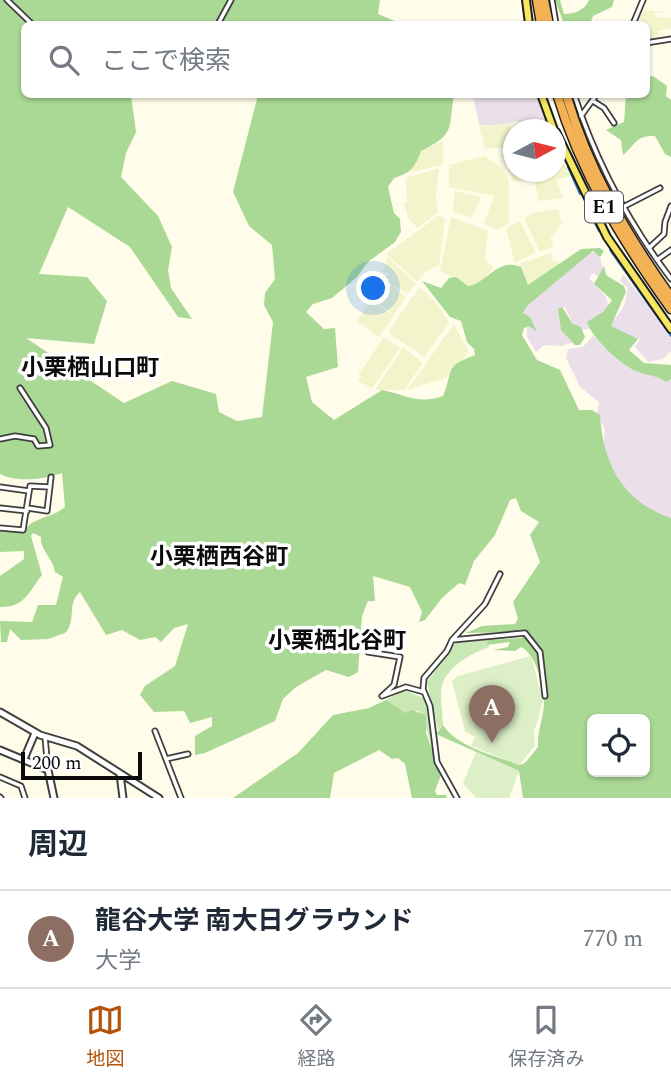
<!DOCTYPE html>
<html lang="ja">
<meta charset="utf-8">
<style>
:root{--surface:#fff;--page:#f6f6f7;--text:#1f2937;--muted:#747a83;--line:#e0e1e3;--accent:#b45309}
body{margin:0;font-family:Spectral,"Noto Sans JP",serif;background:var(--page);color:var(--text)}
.controls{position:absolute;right:21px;bottom:21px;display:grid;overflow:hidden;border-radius:10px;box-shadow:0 2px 5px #0004}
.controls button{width:63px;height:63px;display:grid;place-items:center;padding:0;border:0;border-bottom:2px solid var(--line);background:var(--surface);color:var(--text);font:35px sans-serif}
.compass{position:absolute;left:503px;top:119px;width:63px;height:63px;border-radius:50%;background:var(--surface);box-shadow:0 2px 5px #0004;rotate:83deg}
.scale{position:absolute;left:21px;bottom:18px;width:121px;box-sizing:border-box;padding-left:7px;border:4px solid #0c0c0c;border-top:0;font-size:19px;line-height:24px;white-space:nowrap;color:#0c0c0c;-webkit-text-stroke:5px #fff;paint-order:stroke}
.you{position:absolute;left:374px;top:289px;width:24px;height:24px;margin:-18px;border:5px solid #fff;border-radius:50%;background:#1a73e8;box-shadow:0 0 0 10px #1a73e833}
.badge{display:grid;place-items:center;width:46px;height:46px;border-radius:50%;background:var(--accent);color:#fff;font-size:23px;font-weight:700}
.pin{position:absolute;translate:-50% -58px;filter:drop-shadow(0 2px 4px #0008)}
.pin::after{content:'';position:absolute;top:37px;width:24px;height:21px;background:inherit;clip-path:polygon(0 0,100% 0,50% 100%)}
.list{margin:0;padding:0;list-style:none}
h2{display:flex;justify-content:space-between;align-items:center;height:91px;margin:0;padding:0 28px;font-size:30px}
h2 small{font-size:23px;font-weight:400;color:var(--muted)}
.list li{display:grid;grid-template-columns:46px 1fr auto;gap:21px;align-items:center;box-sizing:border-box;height:98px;padding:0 28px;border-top:2px solid var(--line)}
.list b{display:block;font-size:26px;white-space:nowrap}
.list p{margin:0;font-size:23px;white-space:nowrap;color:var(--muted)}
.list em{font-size:23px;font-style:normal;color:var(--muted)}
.icon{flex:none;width:38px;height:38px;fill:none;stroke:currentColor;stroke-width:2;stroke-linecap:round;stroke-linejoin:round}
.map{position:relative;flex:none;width:671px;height:798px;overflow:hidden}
.search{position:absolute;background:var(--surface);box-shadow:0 2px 5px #0004;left:21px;right:21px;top:21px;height:77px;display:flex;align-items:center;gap:18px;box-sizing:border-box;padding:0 24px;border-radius:10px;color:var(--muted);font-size:26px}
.sheet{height:189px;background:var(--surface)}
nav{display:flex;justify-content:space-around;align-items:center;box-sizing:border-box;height:98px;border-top:2px solid var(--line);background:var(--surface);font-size:19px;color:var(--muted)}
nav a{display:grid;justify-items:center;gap:4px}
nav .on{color:var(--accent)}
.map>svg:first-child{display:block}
.industrial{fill:#ebe0ea}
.farmland{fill:#f2f4cc}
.green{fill:#c9e8b5}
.forest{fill:#aad895;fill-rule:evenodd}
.pitch{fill:#dcefc7}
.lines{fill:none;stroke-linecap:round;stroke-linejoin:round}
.stream{stroke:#387dcb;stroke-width:2}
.minor-casing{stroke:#3f3f3f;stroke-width:7}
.tertiary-casing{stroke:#3f3f3f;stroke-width:9}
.primary-casing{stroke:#1d1d1d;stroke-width:10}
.motorway-casing{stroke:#1d1d1d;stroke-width:11}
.minor{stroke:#fff;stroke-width:3.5}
.tertiary{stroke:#fff;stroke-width:5}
.primary{stroke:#f7e662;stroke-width:6}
.motorway{stroke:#f2b255;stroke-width:8}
.labels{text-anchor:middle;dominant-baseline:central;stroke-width:7;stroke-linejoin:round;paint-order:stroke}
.shield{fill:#fff;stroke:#555;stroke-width:2}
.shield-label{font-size:19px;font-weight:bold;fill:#0c0c0c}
.neighbourhood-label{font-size:23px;font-weight:bold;fill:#0c0c0c;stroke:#fff}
</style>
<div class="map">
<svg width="671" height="798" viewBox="0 0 671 798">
<rect width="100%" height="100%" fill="#fffdea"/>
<path class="industrial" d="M473,95H536L549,129H532L517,121L502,125H479Z
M599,252L603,270L601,278L593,273L589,278L606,297L609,307L596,326L584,330L575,327L564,306L561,313L578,341L561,346L544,345L536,352L527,337L526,319L521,312L524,306L554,284L587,253Z
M623,274L671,334V351L663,359L648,362L635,347L640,339L618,333L610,326L624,306L628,288L620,281Z
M593,336L635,367L671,379V525L640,517L603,454L605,429L597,416L599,402L580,387L566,358L568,349L583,347Z"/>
<path class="farmland" d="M641,10L670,12L655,13V17L671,18V28L658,31V40L647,41L646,24H635Z
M510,124L513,147L485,149L479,126Z
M443,141V165L406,173L420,151Z
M513,152L514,172H556V159L561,157L570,176L556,180L563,198L539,201L534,178L514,182L501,154Z
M484,156L502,168L509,180V223L498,230L484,224L494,196L449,187V165Z
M439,168L436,194L438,213L417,228L408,217L404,203L407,202L406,178Z
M455,191L481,197L472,217L453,212Z
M558,209L562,224L550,239L554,246L540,252L524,219L532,213Z
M438,216L445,218L439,265L427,271L417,282L386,254Z
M451,217L488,231L485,258L493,268L475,289L440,271Z
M520,221L536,252L515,263L506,229Z
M551,253L553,261L557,260L560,267L529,287L519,264Z
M387,257L416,283L408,294L383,279L390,274L383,272Z
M384,280L406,297L394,314L372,300Z
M420,287L438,305L449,323L424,357L390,334L389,330Z
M370,301L394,315L379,337L357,321Z
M454,324L469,352L446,378L407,390Z
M384,337L400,348L372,388L358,381L361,376L358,375Z
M403,347L423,363L404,390H375Z"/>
<path class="green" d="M508,638L488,640L489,647C472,653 449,665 442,685C439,696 443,713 443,725L438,730L427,682L454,645L456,643Z
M404,690L423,698L426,703L433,756C430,741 427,725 419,711L406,713L386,700Z"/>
<path class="forest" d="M0,0H380L378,14L402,24H24V94L131,95L136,132L126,153L121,177L158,216L172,247L168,270L171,288L192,319L178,317L130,247L68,207L39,274L87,277L107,301L94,344L26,338L124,403L172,381L216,394L219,412L237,421L262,417L273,322L264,305L265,293L275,279L272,245L249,226L233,192L258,95H454C448,129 456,134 421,151C415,167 411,173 394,178L388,187L394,213L400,219L401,232L395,242L368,262L356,278L332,298L313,304L306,312L324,329L335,328L338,367L306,377L312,402L334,420L382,390C409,395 416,405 443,396C454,370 443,367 475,355L474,349L467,342L461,321L450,317L422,281L441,288L449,278L456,277L468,286C488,283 497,257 521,267L528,285L581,249L600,248L604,251L600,257L593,251L527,306L523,313L530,317L537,332L529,326L524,328L522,335L537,360L560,370L579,410H592L600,415C603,464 623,502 671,518V798H523L519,771L436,734L443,725C458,748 495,755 519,765L525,763L538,747C537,731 544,717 544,702C544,686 536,654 521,647L515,651L493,650L508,647L510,642L487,645L488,640L522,638L520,632L466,633L482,626L515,624L518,619L513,602L540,562L530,535L539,522L521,511L516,498L510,500L495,535L474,561L465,585L459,583L442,598L425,620L419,622L422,612L410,587L373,576L375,601H368L362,616L358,672L349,677L326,670L296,687L283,699L275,721L205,753L195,755V736L212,726V717L190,723L184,711L154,712L140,695L145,686L175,666L188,624L174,628L161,642L155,637L140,640L122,630L106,635L80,592C66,604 77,621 65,633L48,639L21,640L10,629L7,642H1L0,621L32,622L38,605H56L63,577L55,572C53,558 40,550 41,537L33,533L31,536L42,575C29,592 24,608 0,607V576L24,559V551L0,552V531H24C32,517 53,518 65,507L62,473C46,479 16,483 0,474ZM592,719H645V772H592Z
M555,0H560L564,14C575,14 585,10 589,0H614L612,7L593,16L590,24H564Z
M653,76L667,86L666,96L671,100V157L665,154L655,136C636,135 636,144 623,155L621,140L606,130L624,122L626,95L646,94L647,77Z
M604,266L606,275L624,286L626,292L611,326L638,339L629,350L644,363L671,365V379L666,382C657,375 647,376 636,371C621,365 591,337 587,322L603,312L612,300L594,284Z
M562,307L573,324L581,327L585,337L580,345H575L561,330L558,309Z
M386,700L406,713L411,710L426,715V733L441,775L435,791L437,795H446L447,798H412L405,764L398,758L392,759L379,750L334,773L330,798H233L298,753L333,715L369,708Z"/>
<path class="pitch" d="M531,656L543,701L534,732L535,746L519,765L471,746L475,737L465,731L452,681L458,676Z
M476,752L519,771L509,798H476L463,783Z"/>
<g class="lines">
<path class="stream" d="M568,167L580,194
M591,216L599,231
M610,250L671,336"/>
<g class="minor-casing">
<path id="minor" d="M7,0L32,24
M552,0L556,24
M218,24L231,0
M633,24L643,0
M646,43L671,39
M574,94C596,162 628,222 671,279
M593,101L604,108L614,123
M581,116L597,94
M623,207L660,188
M649,248L664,234L665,222L671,206
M657,260L671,250
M0,439L15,436L34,439L38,446L50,445L46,428L20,388
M0,487L29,491
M0,508L27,511
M28,508L47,511L51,477
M0,528L23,530L30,486L50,487
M452,640L485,604L500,574
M368,652L400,657L394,685L382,696L406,687L424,692
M155,731L181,798
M45,737L48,770
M166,759L188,754
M0,777L21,786L25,798
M0,797L1,798
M457,798L437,762L430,706L423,689L424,678L447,651L452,640L525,633L540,652L545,696"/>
</g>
<g class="tertiary-casing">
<path id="tertiary" d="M0,712L40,735L77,746L159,798
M0,750L48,770L54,798
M24,759L35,733
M120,774L123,798"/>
</g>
<g class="primary-casing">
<path id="primary" d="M526,0L529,24
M541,94L554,130
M556,132L607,237L671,329"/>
</g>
<g class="motorway-casing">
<path id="motorway" d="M537,0L541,24
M544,0L549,24
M557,94C581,174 623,242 671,309
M566,94C588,169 626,234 671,297"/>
</g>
<use href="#minor" class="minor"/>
<use href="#tertiary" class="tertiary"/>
<use href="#primary" class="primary"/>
<use href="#motorway" class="motorway"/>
</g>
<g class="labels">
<rect class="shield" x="585" y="191.5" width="38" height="31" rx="5"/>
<g class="shield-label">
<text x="604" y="207">E1</text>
</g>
<g class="neighbourhood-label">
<text x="90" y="368">小栗栖山口町</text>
<text x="219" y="557">小栗栖西谷町</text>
<text x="337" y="641">小栗栖北谷町</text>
</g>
</g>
</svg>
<div class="controls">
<button><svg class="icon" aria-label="locate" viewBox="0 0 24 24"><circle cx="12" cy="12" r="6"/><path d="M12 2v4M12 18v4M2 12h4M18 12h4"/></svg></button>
</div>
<svg class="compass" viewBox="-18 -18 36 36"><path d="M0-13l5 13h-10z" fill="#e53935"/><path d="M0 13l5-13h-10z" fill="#747a83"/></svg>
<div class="scale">200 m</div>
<div class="you"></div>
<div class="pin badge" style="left:492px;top:743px;background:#8d6e63">A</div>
<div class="search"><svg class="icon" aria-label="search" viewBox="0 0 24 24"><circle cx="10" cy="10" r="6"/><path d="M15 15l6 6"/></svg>ここで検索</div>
</div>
<section class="sheet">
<h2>周辺<small></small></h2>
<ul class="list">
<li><span class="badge" style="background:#8d6e63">A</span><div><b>龍谷大学 南大日グラウンド</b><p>大学</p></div><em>770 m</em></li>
</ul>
</section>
<nav>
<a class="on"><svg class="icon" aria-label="map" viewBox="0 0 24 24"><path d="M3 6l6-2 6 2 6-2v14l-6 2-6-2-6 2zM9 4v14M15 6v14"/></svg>地図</a>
<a><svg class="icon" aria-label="directions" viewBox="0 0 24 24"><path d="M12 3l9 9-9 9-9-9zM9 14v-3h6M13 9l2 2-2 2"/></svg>経路</a>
<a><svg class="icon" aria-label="saved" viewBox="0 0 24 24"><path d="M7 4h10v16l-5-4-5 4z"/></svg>保存済み</a>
</nav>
